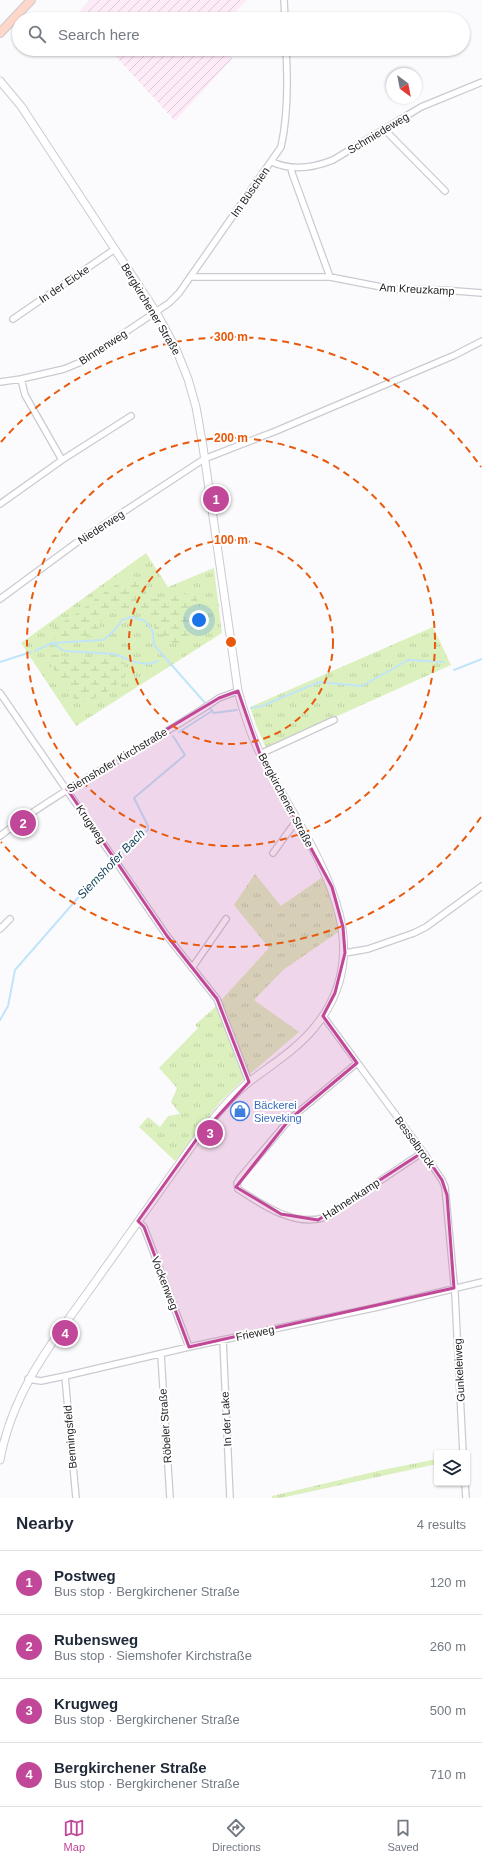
<!DOCTYPE html>
<meta charset="utf-8">
<style>
:root{--surface:#fff;--page:#f2f2f3;--text:#1f2937;--muted:#747a83;--line:#e0e1e3;--accent:#c14799}
body{margin:0;font-family:Helvetica,sans-serif;background:var(--page);color:var(--text)}
.controls{position:absolute;right:12px;bottom:12px;display:grid;overflow:hidden;border-radius:4px;box-shadow:0 1px 3px #0004}
.controls button{width:36px;height:36px;display:grid;place-items:center;padding:0;border:0;border-bottom:1px solid var(--line);background:var(--surface);color:var(--text);font:20px sans-serif}
.compass{position:absolute;left:386px;top:68px;width:36px;height:36px;border-radius:50%;background:var(--surface);box-shadow:0 1px 3px #0004;rotate:148deg}
.you{position:absolute;left:199px;top:620px;width:14px;height:14px;margin:-10px;border:3px solid #fff;border-radius:50%;background:#1a73e8;box-shadow:0 0 0 6px #1a73e833}
.badge{display:grid;place-items:center;width:26px;height:26px;border-radius:50%;background:var(--accent);color:#fff;font-size:13px;font-weight:700}
.pin{position:absolute;translate:-50% -50%;border:2px solid #fff;box-shadow:0 1px 4px #0006}
.list{margin:0;padding:0;list-style:none}
h2{display:flex;justify-content:space-between;align-items:center;height:52px;margin:0;padding:0 16px;font-size:17px}
h2 small{font-size:13px;font-weight:400;color:var(--muted)}
.list li{display:grid;grid-template-columns:26px 1fr auto;gap:12px;align-items:center;box-sizing:border-box;height:64px;padding:0 16px;border-top:1px solid var(--line)}
.list b{display:block;font-size:15px;white-space:nowrap}
.list p{margin:0;font-size:13px;white-space:nowrap;color:var(--muted)}
.list em{font-size:13px;font-style:normal;color:var(--muted)}
.icon{flex:none;width:22px;height:22px;fill:none;stroke:currentColor;stroke-width:2;stroke-linecap:round;stroke-linejoin:round}
.map{position:relative;flex:none;width:482px;height:1498px;overflow:hidden}
.search{position:absolute;background:var(--surface);box-shadow:0 1px 3px #0004;left:12px;right:12px;top:12px;height:44px;display:flex;align-items:center;gap:10px;box-sizing:border-box;padding:0 14px;border-radius:22px;color:var(--muted);font-size:15px}
.sheet{height:308px;background:var(--surface)}
nav{display:flex;justify-content:space-around;align-items:center;box-sizing:border-box;height:56px;border-top:1px solid var(--line);background:var(--surface);font-size:11px;color:var(--muted)}
nav a{display:grid;justify-items:center;gap:2px}
nav .on{color:var(--accent)}
.map>svg:first-child{display:block}
.industrial{fill:url(#industrial-furrows)}
.grass{fill:url(#grass-tufts)}
.wetland{fill:url(#wetland-marsh)}
.lines{fill:none;stroke-linecap:round;stroke-linejoin:round}
.stream{stroke:#c1e4f9;stroke-width:2}
.minor-casing{stroke:#cacad1;stroke-width:8}
.tertiary-casing{stroke:#cacad1;stroke-width:9}
.secondary-casing{stroke:#cacad1;stroke-width:10}
.minor{stroke:#fff;stroke-width:5.5}
.tertiary{stroke:#fff;stroke-width:7}
.secondary{stroke:#fed6ca;stroke-width:8}
.marked{fill:#c14799;fill-opacity:0.2;stroke:#c14799;stroke-width:3;stroke-linejoin:round}
.ring{fill:none;stroke:#e8590c;stroke-width:2;stroke-dasharray:7 5}
.labels{text-anchor:middle;dominant-baseline:central;stroke-width:4;stroke-linejoin:round;paint-order:stroke}
.street-label{font-size:11px;fill:#242427;stroke:#fff}
.shop-label{font-size:11px;fill:#366cbe;stroke:#fff;text-anchor:start}
.water-label{font-size:12px;font-style:italic;fill:#15455d;stroke:#fff}
.centre{fill:#e8590c;stroke:#fff;stroke-width:2}
.ring-label{font-size:12px;text-anchor:middle;font-weight:bold;fill:#e8590c;stroke:#fff;stroke-width:4;stroke-linejoin:round;paint-order:stroke}
</style>
<div class="map">
<svg width="482" height="1498" viewBox="0 0 482 1498">
<defs>
<pattern id="industrial-furrows" width="10" height="10" patternUnits="userSpaceOnUse"><rect width="10" height="10" fill="#fdecf8"/><path d="M-1 1l2-2M0 10L10 0M9 11l2-2" fill="none" stroke="#d9cad5"/></pattern>
<pattern id="grass-tufts" width="24" height="20" patternUnits="userSpaceOnUse"><rect width="24" height="20" fill="#dbf0bd"/><path d="M3 7l-1-3M5 7V3M7 7l1-3M15 17l-1-3M17 17v-4M19 17l1-3" fill="none" stroke="#bccea2"/></pattern>
<pattern id="wetland-marsh" width="20" height="14" patternUnits="userSpaceOnUse"><rect width="20" height="14" fill="#dbf0bd"/><path d="M1 5h8M5 5V1M11 12h8M15 12V8" fill="none" stroke="#bccea2"/></pattern>
</defs>
<rect width="100%" height="100%" fill="#fbfbfe"/>
<path class="industrial" d="M90,0H247L229,19H81L77,14Z
M109,49H228L232,59L175,121Z"/>
<path class="grass" d="M146,553L168,587L214,568L222,633L76,726L21,643Z
M433,627L451,665L266,748L256,725L250,707Z
M255,874L281,906L324,876L341,930L283,970L254,1000L299,1032L243,1080L220,1102L175,1161L139,1127L148,1117L160,1127L168,1116L180,1114L171,1102L177,1088L159,1068L198,1028L195,1025L213,1009L269,948L234,905Z
M437,1459V1464L281,1498H272V1496L382,1470Z"/>
<path class="wetland" d="M136,576L144,586L147,595L152,599H162L183,594L195,595C206,619 201,634 176,644C162,638 154,629 147,617C131,610 112,604 101,622C98,625 98,630 97,634L93,636L64,637L55,639L51,635L52,629C64,621 77,614 88,605C106,591 114,584 136,576Z
M52,654C65,656 78,659 91,659C105,659 111,652 124,663L126,673L124,679L102,695L79,704C67,691 58,675 48,661V658Z"/>
<g class="lines">
<path class="stream" d="M52,643L64,651L115,654L134,662L149,664L158,661
M35,651L52,643L103,640L115,630L122,620L132,617L145,621L153,632L154,645L214,713L237,710
M0,662L31,652
M454,670L482,659
M251,708L262,706L319,682L362,686L408,660L444,662
M179,732L212,711
M0,1020L8,1006L15,970L111,860L148,830V826L134,798L185,755L173,736"/>
<g class="minor-casing">
<path id="minor" d="M284,0L285,19
M385,130L445,191
M272,162C292,171 313,168 333,160L421,107L482,82
M291,168L292,173L330,277
M190,277H330L392,289L443,290L482,293
M13,319L115,249
M21,379L25,395L62,460
M0,382L21,379L64,369L81,362L169,303L179,293L281,147C288,116 288,82 286,49
M0,504L62,460L131,416
M0,599L76,543L204,459L276,431L455,355L482,341
M0,693L167,936L217,999L249,1082
M260,754L334,720
M0,836C68,783 148,747 219,698L238,691
M273,853L297,820
M0,929L10,919
M345,953L368,949L414,933L426,927L482,886
M192,968L226,919
M323,1016L423,1152L442,1180L445,1187L455,1294L463,1453
M357,1063L289,1120L240,1178L237,1183L238,1189C262,1205 296,1228 326,1217L423,1152
M138,1221L144,1227L189,1347
M223,1340L230,1498
M161,1355L170,1498
M65,1376L76,1498
M28,1379L41,1381L65,1376L189,1347L378,1307L482,1282
M465,1483L466,1498"/>
</g>
<g class="tertiary-casing">
<path id="tertiary" d="M0,81L21,106L156,312L176,349L188,379L196,407L203,447L238,691C244,712 250,733 260,753C301,837 390,937 314,1028C296,1050 271,1065 249,1082C228,1099 212,1120 196,1140C163,1186 131,1232 98,1278C57,1336 13,1388 0,1460"/>
</g>
<g class="secondary-casing">
<path id="secondary" d="M0,33L31,0"/>
</g>
<use href="#minor" class="minor"/>
<use href="#tertiary" class="tertiary"/>
<use href="#secondary" class="secondary"/>
</g>
<path class="marked" d="M238,691L260,754L332,887L343,927L345,953L335,993L323,1016L357,1063L289,1120L236,1187L281,1214L318,1220L423,1152L442,1180L447,1195L454,1288L189,1347L144,1227L138,1221L196,1140L249,1082L217,999L167,936L67,789L219,698Z"/>
<g class="ring">
<circle cx="231" cy="642" r="102"/>
<circle cx="231" cy="642" r="204"/>
<path d="M481 817A305 305 0 0 1 1 842M1 442A305 305 0 0 1 481 467"/>
</g>
<defs>
<g id="shop-ring" transform="scale(1)"><circle r="9.5" fill="#fff" stroke="#3f7fe0" stroke-width="1.5"/><path d="M-5-2.5h2.3a2.7 3.5 0 0 1 5.4 0H5L5.5 6h-11ZM-1.5-2.5h3a1.5 2.3 0 0 0-3 0Z" fill="#3f7fe0"/></g>
</defs>
<g fill-rule="evenodd">
<use href="#shop-ring" x="240" y="1111"/>
</g>
<g class="labels">
<g class="street-label">
<text transform="translate(378 133) rotate(-31)">Schmiedeweg</text>
<text transform="translate(250 192) rotate(-55)">Im Büschen</text>
<text transform="translate(64 284) rotate(-34)">In der Eicke</text>
<text transform="translate(417 289) rotate(3)">Am Kreuzkamp</text>
<text transform="translate(151 309) rotate(59)">Bergkirchener Straße</text>
<text transform="translate(103 347) rotate(-33)">Binnenweg</text>
<text transform="translate(101 527) rotate(-33)">Niederweg</text>
<text transform="translate(117 760) rotate(-31)">Siemshofer Kirchstraße</text>
<text transform="translate(286 800) rotate(62)">Bergkirchener Straße</text>
<text transform="translate(91 824) rotate(56)">Krugweg</text>
<text transform="translate(415 1142) rotate(54)">Besselbrock</text>
<text transform="translate(351 1199) rotate(-33)">Hahnenkamp</text>
<text transform="translate(165 1283) rotate(69)">Vockenweg</text>
<text transform="translate(255 1333) rotate(-12)">Frieweg</text>
<text transform="translate(459 1370) rotate(-93)">Gunkeleiweg</text>
<text transform="translate(226 1419) rotate(-93)">In der Lake</text>
<text transform="translate(165 1426) rotate(-94)">Röbeler Straße</text>
<text transform="translate(70 1437) rotate(-95)">Benningsfeld</text>
</g>
<g class="shop-label">
<text x="254" y="1105">Bäckerei<tspan x="254" dy="13">Sieveking</tspan></text>
</g>
<g class="water-label">
<text transform="translate(111 864) rotate(-46)">Siemshofer Bach</text>
</g>
</g>
<circle cx="231" cy="642" r="6" class="centre"/>
<g class="ring-label">
<text x="231" y="341">300 m</text>
<text x="231" y="442">200 m</text>
<text x="231" y="544">100 m</text>
</g>
</svg>
<div class="controls">
<button><svg class="icon" aria-label="layers" viewBox="0 0 24 24"><path d="M12 4l9 5-9 5-9-5zM3 14l9 5 9-5"/></svg></button>
</div>
<svg class="compass" viewBox="-18 -18 36 36"><path d="M0-13l5 13h-10z" fill="#e53935"/><path d="M0 13l5-13h-10z" fill="#747a83"/></svg>
<div class="you"></div>
<div class="pin badge" style="left:216px;top:499px">1</div>
<div class="pin badge" style="left:23px;top:823px">2</div>
<div class="pin badge" style="left:210px;top:1133px">3</div>
<div class="pin badge" style="left:65px;top:1333px">4</div>
<div class="search"><svg class="icon" aria-label="search" viewBox="0 0 24 24"><circle cx="10" cy="10" r="6"/><path d="M15 15l6 6"/></svg>Search here</div>
</div>
<section class="sheet">
<h2>Nearby<small>4 results</small></h2>
<ul class="list">
<li><span class="badge">1</span><div><b>Postweg</b><p>Bus stop · Bergkirchener Straße</p></div><em>120 m</em></li>
<li><span class="badge">2</span><div><b>Rubensweg</b><p>Bus stop · Siemshofer Kirchstraße</p></div><em>260 m</em></li>
<li><span class="badge">3</span><div><b>Krugweg</b><p>Bus stop · Bergkirchener Straße</p></div><em>500 m</em></li>
<li><span class="badge">4</span><div><b>Bergkirchener Straße</b><p>Bus stop · Bergkirchener Straße</p></div><em>710 m</em></li>
</ul>
</section>
<nav>
<a class="on"><svg class="icon" aria-label="map" viewBox="0 0 24 24"><path d="M3 6l6-2 6 2 6-2v14l-6 2-6-2-6 2zM9 4v14M15 6v14"/></svg>Map</a>
<a><svg class="icon" aria-label="directions" viewBox="0 0 24 24"><path d="M12 3l9 9-9 9-9-9zM9 14v-3h6M13 9l2 2-2 2"/></svg>Directions</a>
<a><svg class="icon" aria-label="saved" viewBox="0 0 24 24"><path d="M7 4h10v16l-5-4-5 4z"/></svg>Saved</a>
</nav>
